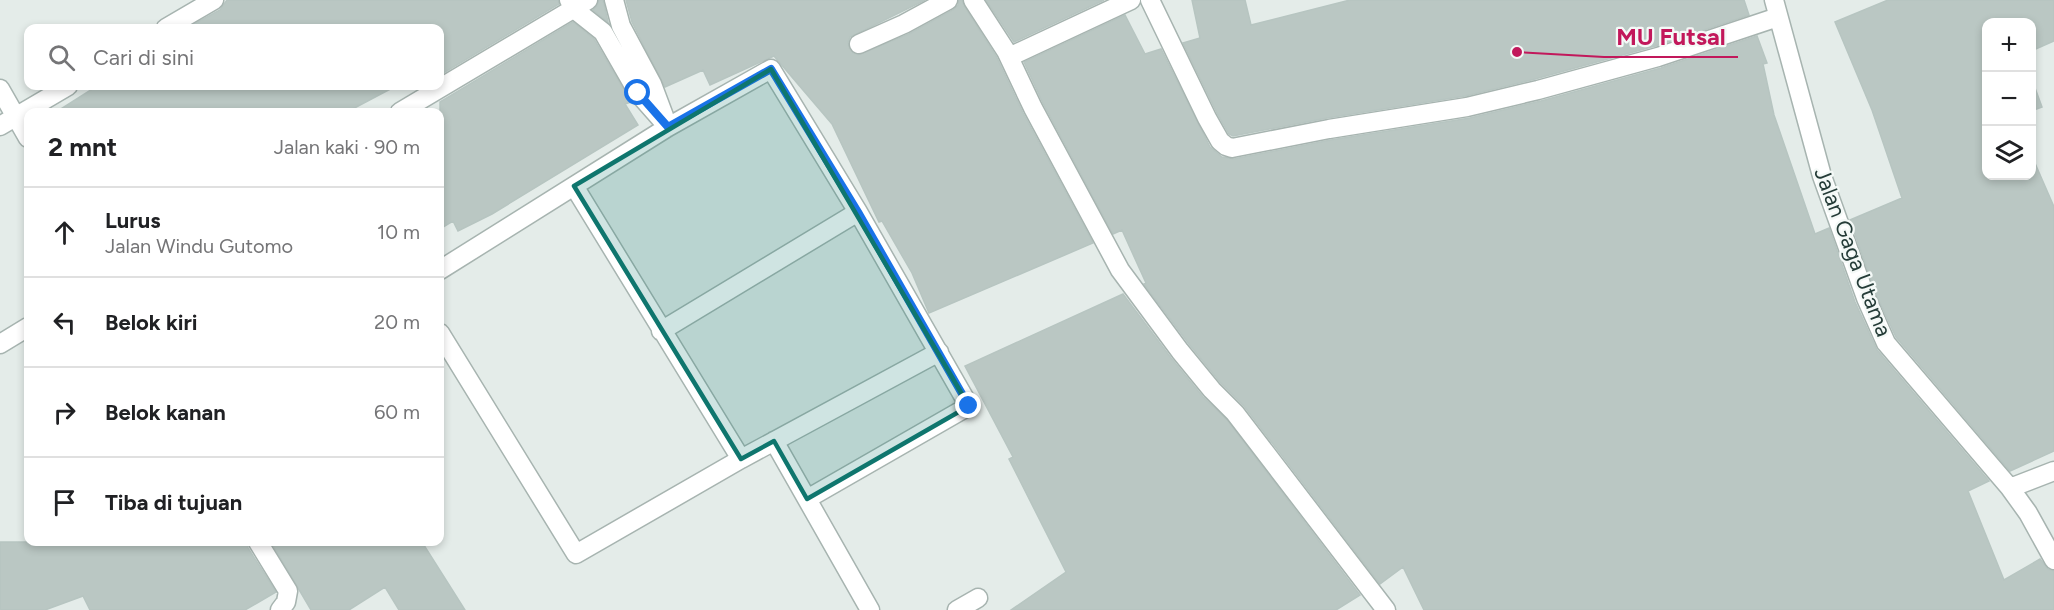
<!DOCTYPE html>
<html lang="id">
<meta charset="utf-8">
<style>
:root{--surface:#fff;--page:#f6f6f6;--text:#202124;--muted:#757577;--line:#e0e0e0}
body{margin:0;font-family:Figtree,sans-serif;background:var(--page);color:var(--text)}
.controls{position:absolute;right:18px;top:18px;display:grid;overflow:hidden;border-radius:12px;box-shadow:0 3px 9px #0003}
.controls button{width:54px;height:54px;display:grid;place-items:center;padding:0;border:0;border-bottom:2px solid var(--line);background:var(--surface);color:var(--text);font:30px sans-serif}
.stop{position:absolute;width:18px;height:18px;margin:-14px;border:4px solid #1a73e8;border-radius:50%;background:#fff}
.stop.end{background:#1a73e8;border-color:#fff;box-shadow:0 2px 6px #0008}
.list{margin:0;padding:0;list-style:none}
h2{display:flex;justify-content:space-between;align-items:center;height:78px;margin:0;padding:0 24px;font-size:26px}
h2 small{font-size:20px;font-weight:400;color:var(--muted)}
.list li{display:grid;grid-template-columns:39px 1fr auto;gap:18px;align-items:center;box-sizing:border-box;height:90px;padding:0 24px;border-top:2px solid var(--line)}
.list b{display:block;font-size:22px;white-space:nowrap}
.list p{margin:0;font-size:20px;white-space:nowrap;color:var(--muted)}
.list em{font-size:20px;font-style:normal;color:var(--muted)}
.icon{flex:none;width:33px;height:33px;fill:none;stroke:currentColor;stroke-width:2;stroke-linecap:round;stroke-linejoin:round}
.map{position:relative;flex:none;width:2054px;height:610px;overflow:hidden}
.search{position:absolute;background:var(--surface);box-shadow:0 3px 9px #0003;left:24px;top:24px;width:420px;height:66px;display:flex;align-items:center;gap:15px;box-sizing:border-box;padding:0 21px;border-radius:12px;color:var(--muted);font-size:22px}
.panel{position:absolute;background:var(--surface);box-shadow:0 3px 9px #0003;left:24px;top:108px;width:420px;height:438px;border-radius:12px}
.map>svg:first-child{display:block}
.building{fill:#bac7c3;stroke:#b7c5c1;stroke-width:1.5}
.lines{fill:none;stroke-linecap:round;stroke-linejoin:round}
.minor-casing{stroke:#a7b4b0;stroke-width:21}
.minor{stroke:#fff;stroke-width:18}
.route{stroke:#1a73e8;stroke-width:8}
.marked{fill:#0f766e;fill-opacity:0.2;stroke:#0f766e;stroke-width:4.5;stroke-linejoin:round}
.labels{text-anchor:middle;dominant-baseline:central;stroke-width:4.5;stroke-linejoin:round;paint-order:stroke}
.street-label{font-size:22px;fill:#253c38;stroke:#f4f9f7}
.leader{fill:none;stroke:#c2185b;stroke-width:2}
.callout-dot{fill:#c2185b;stroke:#f4f9f7;stroke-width:2}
.callout-label{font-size:24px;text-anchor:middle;font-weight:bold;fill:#c2185b;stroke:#f4f9f7;stroke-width:4.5;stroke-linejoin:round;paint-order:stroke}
</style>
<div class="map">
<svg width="2054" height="610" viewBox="0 0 2054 610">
<rect width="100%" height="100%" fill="#e4ece9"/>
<path class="building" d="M227,0H558L559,4L440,75V28H187L220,10Z
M599,0H603L608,22L593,10L597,6Z
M626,0H925L850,37L848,42L849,48L853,53L858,55L909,34L953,10L958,5L959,0H962L964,6L996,56L1023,113L1093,243L929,313L912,273L882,221L879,222L832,124L774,56L710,85L703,70L665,87L632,22Z
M986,0H1104L1014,42Z
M1192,0H1245L1251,25L1350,0H1744L1749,15L1655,46L1535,79L1465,96L1327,118L1233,136L1229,134L1217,113L1183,43L1200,38Z
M1888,0H2054V41L2031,51V22H1986V176H2031V154L2054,207V451L2010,471L1896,337L1876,294L1850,220L1902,198L1872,110L1835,22Z
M1125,15L1145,54L1161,49L1210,147L1222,157L1234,159L1331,140L1470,118L1541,101L1661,68L1757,36L1767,63L1763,64L1774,115L1815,234L1829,228L1855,302L1877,350L1989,481L1968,491L2004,580L2040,559L2048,569L2054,571V610H1424L1403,567L1380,584L1244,406L1220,382L1189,344L1144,284L1146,283L1122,230L1113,234L1043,103L1024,62Z
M573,22L594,39L631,102L625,104L638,125L492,214L458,231L453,221L440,229V102Z
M2031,77L2042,107L2031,111Z
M97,86H396L347,112H56Z
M1123,294L1171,358L1203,397L1227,420L1360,595L1336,610H1011L1066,572L1009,459L1013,457L965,366Z
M0,542H247L248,548L276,592L245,610H90L83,596L45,610H0Z
M271,542H422L465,610H399L385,587L349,610H311Z"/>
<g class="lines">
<g class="minor-casing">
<path id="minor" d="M569,0L574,9L603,32L638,93L668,127
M614,0L621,26L652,84L664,116
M973,0L1006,51L1033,108L1120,270L1180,351L1212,390L1235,413L1386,610
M1150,0L1207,118L1220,141L1226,146L1232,148L1329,129L1467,107L1538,90L1658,57L1778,17
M1774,0L1822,176L1866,298L1886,343L2010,488L2028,513L2054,560
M166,28L214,0
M859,44L904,24L948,0
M1009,57L1131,0
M0,89L28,138
M400,112L588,0
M0,126L68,86
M574,186L741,459
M440,270L668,127L771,69L858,212L661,331
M440,333L576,554L741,459L939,352
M0,344L28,327
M774,441L870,610
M2010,488L2054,471
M807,499L969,406L858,212
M258,542L288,591L286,602L280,610
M957,610L978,598"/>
</g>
<use href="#minor" class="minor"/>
</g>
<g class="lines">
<path class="route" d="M638,93L668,127L771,69L858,212L969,406"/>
</g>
<path class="marked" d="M771,69L969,406L807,499L774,441L741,459L574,186Z"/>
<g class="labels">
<g class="street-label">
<text transform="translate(1853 252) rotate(69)">Jalan Gaga Utama</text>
</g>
</g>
<path class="leader" d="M1517 52L1604 57H1738"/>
<circle class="callout-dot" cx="1517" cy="52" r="6"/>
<g class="callout-label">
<text x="1671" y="45">MU Futsal</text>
</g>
</svg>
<div class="controls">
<button>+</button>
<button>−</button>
<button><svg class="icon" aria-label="layers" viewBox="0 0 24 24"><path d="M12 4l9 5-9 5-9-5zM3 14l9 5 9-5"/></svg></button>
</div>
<div class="stop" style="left:638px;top:93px"></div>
<div class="stop end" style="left:969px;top:406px"></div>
<div class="search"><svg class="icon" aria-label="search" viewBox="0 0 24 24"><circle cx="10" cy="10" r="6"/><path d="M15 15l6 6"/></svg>Cari di sini</div>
<section class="panel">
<h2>2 mnt<small>Jalan kaki · 90 m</small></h2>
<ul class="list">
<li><svg class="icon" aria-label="ahead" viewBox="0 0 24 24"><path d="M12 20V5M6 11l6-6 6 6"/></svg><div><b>Lurus</b><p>Jalan Windu Gutomo</p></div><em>10 m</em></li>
<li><svg class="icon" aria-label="left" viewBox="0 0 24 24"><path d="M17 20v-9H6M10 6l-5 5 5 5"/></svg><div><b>Belok kiri</b></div><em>20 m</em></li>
<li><svg class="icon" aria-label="right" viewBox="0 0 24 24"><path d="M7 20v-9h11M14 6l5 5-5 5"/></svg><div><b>Belok kanan</b></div><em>60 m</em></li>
<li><svg class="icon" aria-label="arrive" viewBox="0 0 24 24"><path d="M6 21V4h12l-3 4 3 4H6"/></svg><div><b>Tiba di tujuan</b></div></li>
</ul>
</section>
</div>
